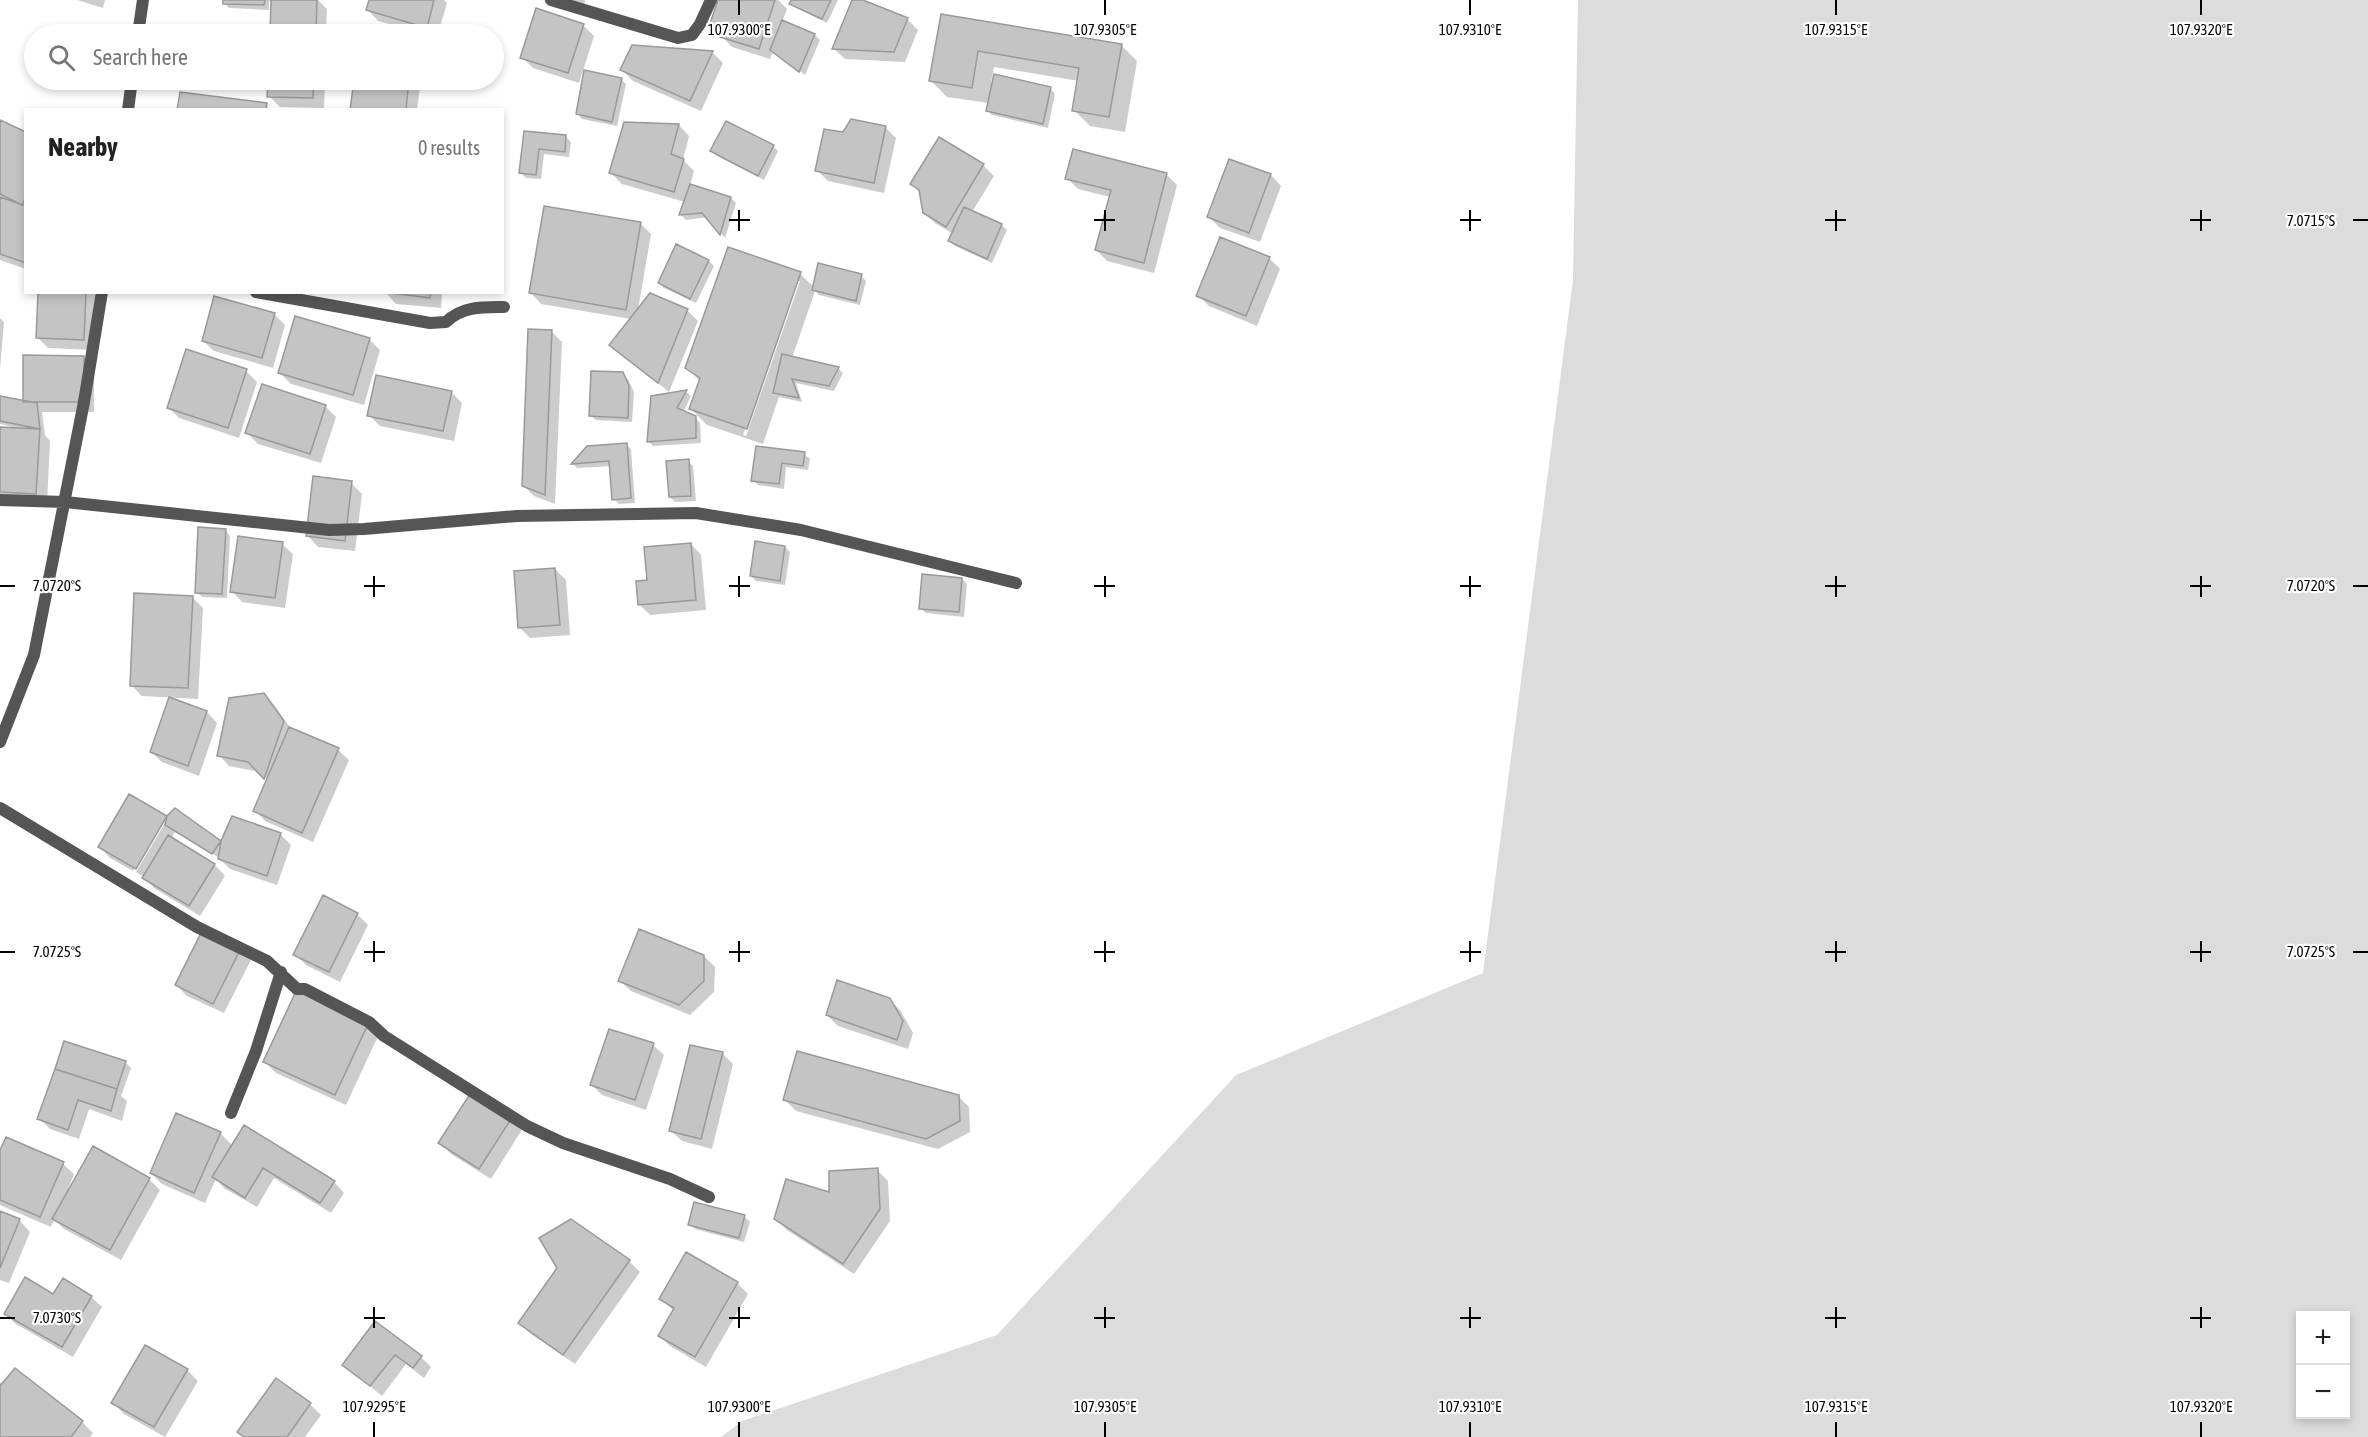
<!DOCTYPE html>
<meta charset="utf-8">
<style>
:root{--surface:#fff;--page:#f6f6f6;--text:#222;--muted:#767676;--line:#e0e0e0}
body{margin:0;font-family:"Asap Condensed",sans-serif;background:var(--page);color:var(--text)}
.controls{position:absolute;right:18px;bottom:18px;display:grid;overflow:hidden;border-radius:0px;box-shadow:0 3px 9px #0003}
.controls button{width:54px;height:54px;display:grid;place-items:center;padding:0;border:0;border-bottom:2px solid var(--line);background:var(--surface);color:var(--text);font:30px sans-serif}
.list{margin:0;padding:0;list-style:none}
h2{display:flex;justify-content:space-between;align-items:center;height:78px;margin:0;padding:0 24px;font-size:26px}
h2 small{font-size:20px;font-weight:400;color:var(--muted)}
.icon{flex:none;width:33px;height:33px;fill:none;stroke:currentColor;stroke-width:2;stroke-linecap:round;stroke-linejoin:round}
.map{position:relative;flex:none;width:2368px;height:1437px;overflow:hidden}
.search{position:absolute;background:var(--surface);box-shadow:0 3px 9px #0003;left:24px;top:24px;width:480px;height:66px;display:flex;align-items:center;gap:15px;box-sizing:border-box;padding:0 21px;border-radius:33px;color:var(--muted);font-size:22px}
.panel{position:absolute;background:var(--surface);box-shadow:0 3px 9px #0003;left:24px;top:108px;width:480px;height:186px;border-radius:0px}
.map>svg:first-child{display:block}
.green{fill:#dcdcdc;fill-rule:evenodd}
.shadow{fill:#0003;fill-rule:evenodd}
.building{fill:#c4c4c4;stroke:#999;stroke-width:1.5}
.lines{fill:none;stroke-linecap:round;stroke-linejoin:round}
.minor{stroke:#555;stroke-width:12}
.ticks{fill:none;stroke:#000;stroke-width:2}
.ticks-label{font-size:15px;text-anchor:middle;fill:#000;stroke:#fff;stroke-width:4.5;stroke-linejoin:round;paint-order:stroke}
</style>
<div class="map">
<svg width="2368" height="1437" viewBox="0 0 2368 1437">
<rect width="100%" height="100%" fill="#fff"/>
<path class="green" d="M1578,0H2368V1437H721L742,1421L997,1335L1236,1075L1483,973L1573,280ZM2300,1316H2346V1414H2300Z"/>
<path class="shadow" d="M77,0H105L103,8Z
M224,0H318L327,9L326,34H271L272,1H269V10L229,8L224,3Z
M370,0H444L447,3L438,34H426L378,21L368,10Z
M541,0H585L584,6Z
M720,0H778L787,9L782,22L815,35L820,40L805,75L773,50L770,59L732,47L711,25Z
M792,0H838L827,23L796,8L791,3Z
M854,0L907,19L918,30L905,62L845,59L834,49Z
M537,10L584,26L594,36L579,83L533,68L522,57Z
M942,16L1121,45L1137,61L1125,132L1090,126L1074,110L1079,81L994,67L991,83L1050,88L1055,94L1048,128L992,115L987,110L989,103L947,97L931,81Z
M712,52L723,63L701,111L633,81L622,70Z
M621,79L626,84L617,126L582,119L577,114Z
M269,80H325L324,108L280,107L269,96Z
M355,80H443L442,83L421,80L417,110H351Z
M0,122L26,134V269L0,260Z
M625,124L679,125L689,136L683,160L694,171L690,186L731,198L736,203L725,238L708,217L686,220L681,215L685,202L622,184L611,173Z
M885,127L896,138L884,193L828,181L817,170L844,134Z
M525,133L566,137L571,142L569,157L544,154L541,179L526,178L521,173Z
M773,146L778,151L764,180L717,156L712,151Z
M1230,161L1271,175L1281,186L1260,242L1220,228L1209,217Z
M983,165L994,176L972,212L1002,225L1007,230L992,263L955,246L950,241L953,234L935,223L924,212L921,194L912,184Z
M1166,174L1177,185L1154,273L1107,261L1096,250L1110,197L1078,189L1067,178Z
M640,223L651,234L638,310H687L698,321L669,392L611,345L631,319L541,304L531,293Z
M677,246L709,261L714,266L696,303L664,288L659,283Z
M1269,258L1280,269L1257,326L1209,306L1198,295Z
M800,274L815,288L861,276L866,281L860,305L819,295L815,291L792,358L838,368L843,373L834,391L796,383L802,402L779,397L763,444L707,425L691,409L700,381L687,368ZM796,281H800L746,436L743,435Z
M39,292H97L94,350L48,348L37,337Z
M385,292H442L441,308L396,304Z
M274,314L285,325L273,368L214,351L203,341Z
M0,318L4,322L0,369Z
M551,331L562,342L555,504L534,496L523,485Z
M369,339L380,350L364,405L291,384L280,373Z
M83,357L94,368V412H42L45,435L50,441L47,504L0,501V428L13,429V427L0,424V397L25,402Z
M246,371L257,382L239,438L179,418L168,407Z
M623,374L628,379L634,392L632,422L596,420L590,415Z
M451,392L462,403L454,441L380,426L369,415Z
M686,392L691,396L683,412L695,418L700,423L701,443L653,446L648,441L652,397Z
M325,406L336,417L321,463L258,444L247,433Z
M626,444L631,449L635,503L619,504L614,499L611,466L577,468L573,464Z
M758,447L804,454L810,459L808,470L786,467L784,489L758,485L753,480Z
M688,461L693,466L696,501L675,502L670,497Z
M351,483L362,494L355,551L318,547L308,536Z
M225,530L230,536L227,598L202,597L197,592Z
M282,544L293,554L285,608L242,602L232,591Z
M691,544L701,555L706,610L650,615L639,604L648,582Z
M785,547L790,552L785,585L756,581L751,576Z
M555,569L566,580L570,635L530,638L519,627Z
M962,579L967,584L964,617L926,613L921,608Z
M192,597L203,608L198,699L142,696L132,686Z
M263,694L274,705L292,730L338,750L349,760L313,842L265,821L255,810L268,780L260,772L229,766L219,755Z
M170,699L207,712L217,723L199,776L162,762L151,752Z
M130,796L169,818L175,810L222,843L280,834L291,845L277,885L230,869L218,857L175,832L171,838L215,865L225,876L200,916L154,888L144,877L136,872L168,818H164L133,871L110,858L100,847Z
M357,914L368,925L340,982L306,965L295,954Z
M240,949L251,960L224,1013L187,996L176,985Z
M704,956L715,967L714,992L690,1015L631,991L620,981Z
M298,991L379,1034L346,1105L276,1073L265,1062Z
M889,999L900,1010L913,1033L908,1049L838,1026L827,1015Z
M65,1043L126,1063L131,1068L121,1096L127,1101L122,1121L89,1109L79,1139L50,1129L39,1118Z
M653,1045L664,1055L646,1110L602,1095L591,1084Z
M722,1053L733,1064L712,1149L682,1141L671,1131Z
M958,1096L969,1107L970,1132L938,1149L796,1111L785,1100Z
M512,1118L523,1128L491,1179L451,1154L440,1143Z
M220,1133L233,1146L334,1182L344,1193L331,1213L274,1178L257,1207L224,1188L216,1179L205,1203L162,1184L151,1173Z
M7,1139L63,1164L74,1174L68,1189L70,1190L149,1179L160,1190L121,1260L64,1229L54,1219L51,1227L0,1205V1154Z
M877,1170L888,1181L890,1221L854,1274L787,1230L776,1219Z
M0,1213L20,1221L30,1232L9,1283L0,1280Z
M744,1216L750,1222L744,1242L695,1229L690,1224Z
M629,1261L640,1272L575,1364L531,1334L520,1323L559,1268Z
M737,1283L748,1294L706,1367L670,1346L659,1336L674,1311L661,1299Z
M54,1296L91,1297L102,1307L73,1357L16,1324L5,1314Z
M375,1323L421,1357L431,1367L424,1378L406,1364L382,1396L344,1365Z
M15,1370L82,1422L93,1433L90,1437H0V1382L3,1385Z
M187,1370L198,1381L165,1437L124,1414L113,1403Z
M276,1380L310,1404L321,1415L305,1437H244Z"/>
<path class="building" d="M223,0H265L264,5L223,4Z
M271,0H317L316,34H270Z
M369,0H434L427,28L366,10Z
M718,0H775L759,49L720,37L709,26Z
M791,0H831L822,19L789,4Z
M852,0H863L908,18L894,52L832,49Z
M536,8L584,24L568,73L520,58Z
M941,14L1122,44L1109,117L1072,111L1079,68L978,51L972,88L929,81Z
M782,20L815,34L799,72L770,50Z
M632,45L713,51L690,101L620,70Z
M584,70L622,78L612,122L576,114Z
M994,74L1051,87L1043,124L986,111Z
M268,80H314L313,98L267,97Z
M354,80H409L406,110H350Z
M180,92L267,103L266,110H177Z
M851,119L886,126L874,183L815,171L824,129L843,132Z
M0,120L26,132V197L22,205L0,194Z
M726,121L774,145L758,176L710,151Z
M624,122L679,124L671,154L684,159L674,192L609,173Z
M524,131L566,135L565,152L539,149L536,175L519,173Z
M939,137L984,164L946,227L923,213L919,190L910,184Z
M1073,149L1167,173L1144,263L1095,250L1111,190L1065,179Z
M1229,159L1271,174L1249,233L1207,217Z
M690,184L731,197L720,235L702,213L679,215Z
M0,197L26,206V263L0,254Z
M544,206L641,222L626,310L529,293Z
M964,207L1002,224L987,259L948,241Z
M1220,237L1270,257L1246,316L1196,296Z
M676,244L709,260L690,299L658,283Z
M728,247L801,272L747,429L689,409L700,378L685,368Z
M818,263L862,274L856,301L812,290Z
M38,292H86L84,340L36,338Z
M384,292H431L430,298Z
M650,293L688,309L658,383L609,345Z
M214,296L275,313L262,358L202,341Z
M295,316L370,338L353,395L278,373Z
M528,329L552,330L545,495L522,486Z
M186,349L247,369L228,428L167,408Z
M782,354L839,367L829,386L792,379L799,398L773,393Z
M23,355L84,356V402H23Z
M591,371L623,372L629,386L628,418L589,416Z
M376,375L452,391L443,431L367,416Z
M262,384L326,405L310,454L245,433Z
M687,390L677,408L696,416V438L647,442L651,396Z
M0,396L37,403L40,429L0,421Z
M0,427L40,429L36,494L0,492Z
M627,443L631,498L612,500L609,461L571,464L587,446Z
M756,446L805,452L803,466L782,463L779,484L751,481Z
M689,459L691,496L669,497L666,461Z
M313,476L352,481L345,541L306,536Z
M198,527L226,529L222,594L195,593Z
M238,536L283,542L275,598L230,592Z
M755,541L785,546L780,581L750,576Z
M691,543L696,600L638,605L636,581L647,580L644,547Z
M555,568L560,625L518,628L514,571Z
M922,574L962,578L959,612L919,609Z
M134,593L193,596L188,688L130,686Z
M264,693L284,721L264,779L248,762L217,756L229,698Z
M169,697L207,711L188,766L150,752Z
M289,727L339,748L302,833L253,811Z
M129,794L167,816L136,869L98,847Z
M175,808L221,841L212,854L165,825L167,816Z
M232,816L281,833L267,876L218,859L221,841Z
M168,835L215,864L189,906L142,878Z
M323,895L358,913L329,972L293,955Z
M203,929L241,948L213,1004L175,985Z
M639,929L704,955V981L679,1005L618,981Z
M837,980L890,998L903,1021L897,1040L826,1015Z
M297,989L369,1022L335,1095L263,1062Z
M609,1029L654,1043L635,1100L590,1085Z
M64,1041L126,1061L117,1089L55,1069Z
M690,1045L723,1052L701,1139L669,1131Z
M797,1051L959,1095L960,1121L926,1139L783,1100Z
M55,1069L117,1089L111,1111L78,1100L68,1130L37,1119Z
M472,1091L513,1116L479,1169L438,1143Z
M176,1113L221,1132L194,1193L150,1173Z
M244,1125L335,1181L320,1203L263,1168L245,1198L212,1177Z
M6,1137L64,1162L40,1217L0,1200V1150Z
M93,1146L150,1178L110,1250L52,1219Z
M878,1168L880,1209L843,1264L774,1219L786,1179L829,1192V1171Z
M694,1202L745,1215L739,1238L688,1225Z
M0,1211L20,1219L0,1268Z
M571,1219L630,1260L563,1355L518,1323L557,1268L539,1238Z
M686,1252L738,1282L695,1357L658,1336L674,1308L659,1299Z
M25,1277L53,1294L63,1278L92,1296L62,1347L4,1314Z
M375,1321L422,1356L413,1368L395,1355L370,1386L342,1365Z
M145,1345L188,1369L154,1427L111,1403Z
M15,1368L83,1421L71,1437H0V1386Z
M276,1378L311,1403L287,1437H244L237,1432Z"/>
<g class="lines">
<path class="minor" d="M551,0L678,38L692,35L700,24L711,0
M138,34L143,0
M128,110L132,80
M256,292L430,323L446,322C462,306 483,307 504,307
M0,500L65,502L329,530L364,529L517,516L696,513L801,530L1016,583
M0,742L34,655L84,402L102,292
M0,808L197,927L267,961L297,989H305L369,1022L384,1036L527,1126L563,1143L670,1179L709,1197
M231,1113L256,1051L281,972"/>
</g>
<path class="ticks" d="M739,0V15M1105,0V15M1470,0V15M1836,0V15M2201,0V15M739,210V231M1105,210V231M1470,210V231M1836,210V231M2201,210V231M729,220H750M1094,220H1115M1460,220H1481M1825,220H1846M2190,220H2211M2353,220H2368M374,576V597M739,576V597M1105,576V597M1470,576V597M1836,576V597M2201,576V597M0,586H15M364,586H385M729,586H750M1094,586H1115M1460,586H1481M1825,586H1846M2190,586H2211M2353,586H2368M374,941V962M739,941V962M1105,941V962M1470,941V962M1836,941V962M2201,941V962M0,952H15M364,952H385M729,952H750M1094,952H1115M1460,952H1481M1825,952H1846M2190,952H2211M2353,952H2368M374,1307V1328M739,1307V1328M1105,1307V1328M1470,1307V1328M1836,1307V1328M2201,1307V1328M0,1318H15M364,1318H385M729,1318H750M1094,1318H1115M1460,1318H1481M1825,1318H1846M2190,1318H2211M374,1422V1437M739,1422V1437M1105,1422V1437M1470,1422V1437M1836,1422V1437M2201,1422V1437"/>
<g class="ticks-label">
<text x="739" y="35">107.9300°E</text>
<text x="1105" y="35">107.9305°E</text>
<text x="1470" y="35">107.9310°E</text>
<text x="1836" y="35">107.9315°E</text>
<text x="2201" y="35">107.9320°E</text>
<text x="2311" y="226">7.0715°S</text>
<text x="57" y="591">7.0720°S</text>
<text x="2311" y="591">7.0720°S</text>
<text x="57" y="957">7.0725°S</text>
<text x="2311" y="957">7.0725°S</text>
<text x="57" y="1323">7.0730°S</text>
<text x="374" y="1412">107.9295°E</text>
<text x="739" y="1412">107.9300°E</text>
<text x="1105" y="1412">107.9305°E</text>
<text x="1470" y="1412">107.9310°E</text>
<text x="1836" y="1412">107.9315°E</text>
<text x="2201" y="1412">107.9320°E</text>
</g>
</svg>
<div class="controls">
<button>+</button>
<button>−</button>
</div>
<div class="search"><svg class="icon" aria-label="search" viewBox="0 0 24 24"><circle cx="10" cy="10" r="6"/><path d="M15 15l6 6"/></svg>Search here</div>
<section class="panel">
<h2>Nearby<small>0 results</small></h2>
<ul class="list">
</ul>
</section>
</div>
